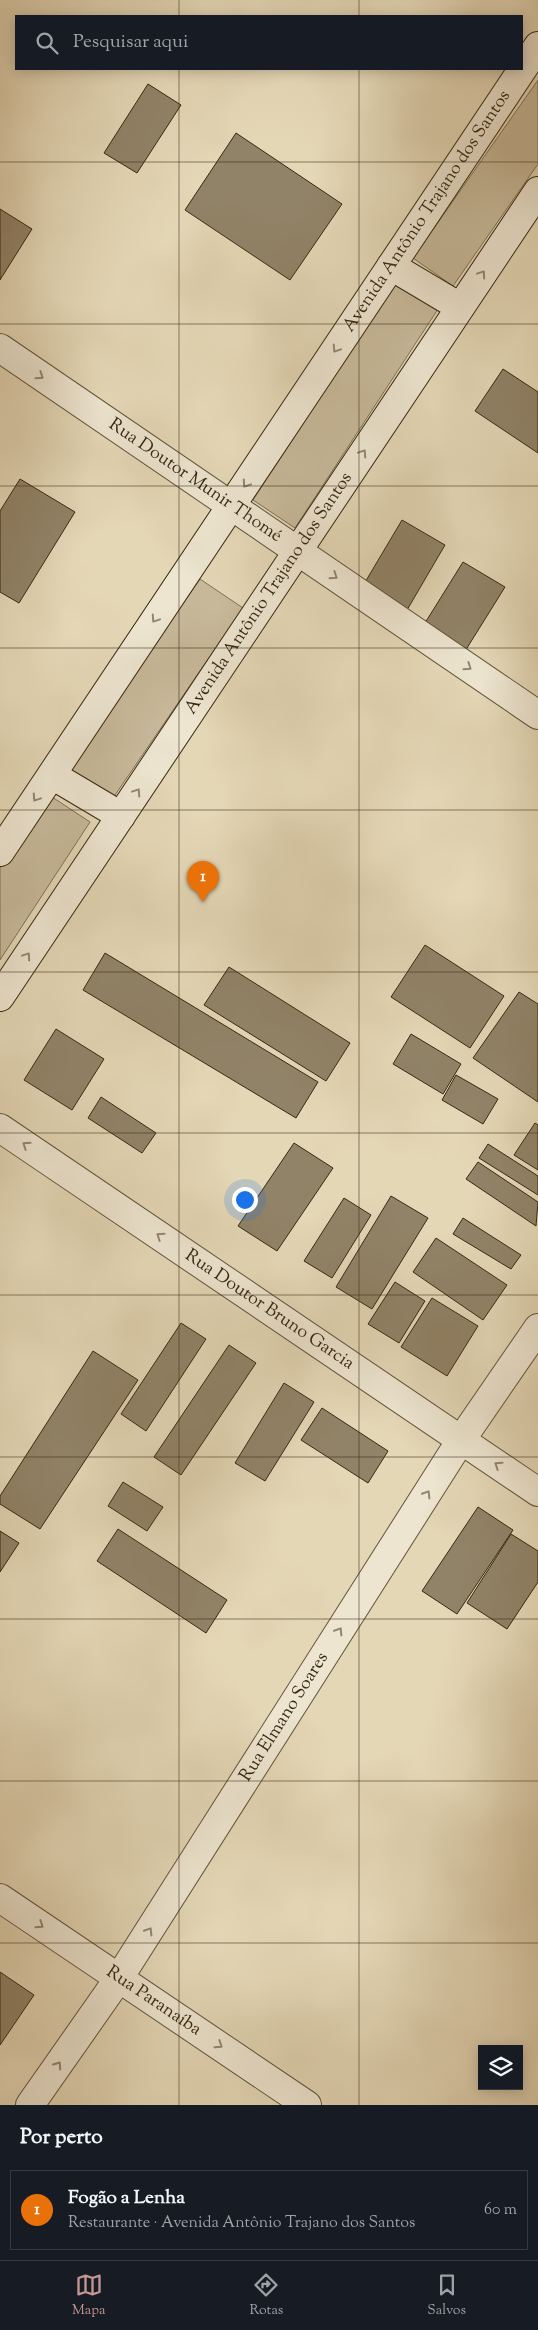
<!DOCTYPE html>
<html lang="pt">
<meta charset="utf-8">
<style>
:root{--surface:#171b24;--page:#20242c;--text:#f1f3f6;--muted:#9ea1a6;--line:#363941;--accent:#c59692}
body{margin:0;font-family:"Sorts Mill Goudy",serif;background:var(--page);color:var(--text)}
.controls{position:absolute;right:15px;bottom:15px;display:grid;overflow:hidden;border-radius:0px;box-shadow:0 2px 12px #0003}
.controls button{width:45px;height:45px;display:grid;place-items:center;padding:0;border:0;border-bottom:1px solid var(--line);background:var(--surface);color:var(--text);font:25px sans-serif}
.you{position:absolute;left:244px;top:1199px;width:18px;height:18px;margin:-12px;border:4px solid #fff;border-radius:50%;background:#1a73e8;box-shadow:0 0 0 8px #1a73e833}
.badge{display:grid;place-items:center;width:32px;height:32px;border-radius:50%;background:var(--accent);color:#fff;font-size:16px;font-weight:700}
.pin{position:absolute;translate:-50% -41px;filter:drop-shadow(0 1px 2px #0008)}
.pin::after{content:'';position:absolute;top:26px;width:18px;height:15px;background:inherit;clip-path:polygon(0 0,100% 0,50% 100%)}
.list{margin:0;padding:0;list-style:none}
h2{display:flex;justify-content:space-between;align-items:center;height:65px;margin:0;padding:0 20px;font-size:21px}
h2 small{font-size:16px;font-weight:400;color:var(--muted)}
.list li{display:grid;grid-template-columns:32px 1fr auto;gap:15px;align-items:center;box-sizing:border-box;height:80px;margin:0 10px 10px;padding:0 10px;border:1px solid var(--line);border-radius:0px}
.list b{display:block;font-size:19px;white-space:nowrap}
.list p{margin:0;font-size:16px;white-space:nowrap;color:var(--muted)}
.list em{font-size:16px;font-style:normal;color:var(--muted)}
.icon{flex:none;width:28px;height:28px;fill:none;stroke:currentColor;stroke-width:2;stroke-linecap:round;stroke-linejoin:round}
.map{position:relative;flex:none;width:538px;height:2105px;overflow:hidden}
.search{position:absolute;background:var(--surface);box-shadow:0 2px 12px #0003;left:15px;right:15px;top:15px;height:55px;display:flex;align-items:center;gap:12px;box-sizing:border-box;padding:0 18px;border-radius:0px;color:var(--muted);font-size:19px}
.sheet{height:155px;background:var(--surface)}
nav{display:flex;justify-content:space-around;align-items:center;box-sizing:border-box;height:70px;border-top:1px solid var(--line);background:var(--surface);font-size:14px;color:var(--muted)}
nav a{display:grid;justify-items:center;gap:2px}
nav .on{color:var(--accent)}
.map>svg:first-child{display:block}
.green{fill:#c7b99a;stroke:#7f7056}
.building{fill:#918368;stroke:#372813}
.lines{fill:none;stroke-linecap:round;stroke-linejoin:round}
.minor-casing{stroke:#62543c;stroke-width:30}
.secondary-casing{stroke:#372813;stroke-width:30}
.minor{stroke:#ede5d0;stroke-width:28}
.secondary{stroke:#ede5d0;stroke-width:28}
.oneway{stroke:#928672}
.grid{fill:none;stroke:#372813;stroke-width:1;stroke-opacity:0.55}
.labels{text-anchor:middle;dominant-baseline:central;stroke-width:4;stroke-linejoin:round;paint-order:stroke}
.street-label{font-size:18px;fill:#372813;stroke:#ede5d0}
</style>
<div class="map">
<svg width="538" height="2105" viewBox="0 0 538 2105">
<rect width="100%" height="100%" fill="#e4d7b6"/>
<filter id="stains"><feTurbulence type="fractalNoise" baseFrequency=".004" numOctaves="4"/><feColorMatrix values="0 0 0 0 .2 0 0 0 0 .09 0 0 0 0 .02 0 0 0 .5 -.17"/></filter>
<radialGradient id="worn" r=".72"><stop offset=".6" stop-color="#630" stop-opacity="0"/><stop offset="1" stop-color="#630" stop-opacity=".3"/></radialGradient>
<path class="green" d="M538,80V164L453,286L413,258Z
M398,279L440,306L295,528L253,500Z
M200,579L243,608L113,798L69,769Z
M46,793L90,822L0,960V863Z"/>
<path class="building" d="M148,84L181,105L137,173L104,153Z
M236,133L342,204L290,280L185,210Z
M0,209L32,229L0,280Z
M503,369L538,392V453L475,411Z
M20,479L75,512L19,603L0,592V511Z
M402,520L445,545L407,610L364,584Z
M463,562L505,587L462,656L420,631Z
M425,945L504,996L470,1048L391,997Z
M105,953L318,1082L296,1118L83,990Z
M229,967L350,1043L326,1081L204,1005Z
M519,992L538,1004V1102L473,1058Z
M56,1029L104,1059L72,1110L24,1080Z
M411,1034L461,1064L443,1094L393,1064Z
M456,1075L498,1099L483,1124L442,1100Z
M101,1097L156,1133L142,1153L88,1118Z
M535,1123L538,1125V1170L514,1155Z
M294,1143L333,1168L277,1251L238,1226Z
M488,1144L538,1176V1195L479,1158Z
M478,1162L538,1202L536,1226L466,1179Z
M391,1196L428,1218L372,1309L336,1287Z
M344,1198L371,1215L332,1278L304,1261Z
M463,1218L521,1255L511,1269L453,1234Z
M436,1238L507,1285L483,1320L413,1272Z
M395,1282L425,1301L399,1343L368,1324Z
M432,1298L478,1326L447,1376L401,1347Z
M181,1323L206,1339L146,1431L121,1414Z
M229,1345L256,1363L181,1475L154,1457Z
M93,1351L138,1380L40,1529L0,1504V1496Z
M284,1383L314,1402L265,1481L235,1463Z
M322,1408L388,1451L368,1483L301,1440Z
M123,1482L163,1507L147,1531L108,1506Z
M478,1507L513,1530L457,1614L422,1591Z
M118,1529L227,1600L206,1633L97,1561Z
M0,1531L19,1543L0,1572Z
M511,1534L538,1551V1582L507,1629L467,1603Z
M0,1972L34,1995L0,2045Z"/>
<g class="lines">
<g class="minor-casing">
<g id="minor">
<path id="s1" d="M0,348L538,715"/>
<path id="s2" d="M0,1128L538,1492"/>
<path id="s3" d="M0,1898L307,2105"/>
<path id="s4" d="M30,2105L119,1978L461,1440L538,1328"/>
</g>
</g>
<g class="secondary-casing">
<g id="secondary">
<path d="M391,266L460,307"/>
<path d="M52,775L121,816"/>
<path id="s5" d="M0,852L538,46"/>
<path id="s6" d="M0,997L538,191"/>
</g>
</g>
<use href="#minor" class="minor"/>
<use href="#secondary" class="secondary"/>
</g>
<defs><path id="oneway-chevron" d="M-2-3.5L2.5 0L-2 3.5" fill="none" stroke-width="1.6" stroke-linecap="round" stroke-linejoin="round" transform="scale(1.25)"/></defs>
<g class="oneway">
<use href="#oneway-chevron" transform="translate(482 274) rotate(-56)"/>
<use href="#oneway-chevron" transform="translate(336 349) rotate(124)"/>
<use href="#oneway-chevron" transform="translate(40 376) rotate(34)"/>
<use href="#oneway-chevron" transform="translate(363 453) rotate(-56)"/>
<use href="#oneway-chevron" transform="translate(246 484) rotate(124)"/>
<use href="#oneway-chevron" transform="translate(334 576) rotate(34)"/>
<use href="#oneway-chevron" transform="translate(155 619) rotate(124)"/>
<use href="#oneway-chevron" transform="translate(468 667) rotate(34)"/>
<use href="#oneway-chevron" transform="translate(137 792) rotate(-56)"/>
<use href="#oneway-chevron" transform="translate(36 798) rotate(124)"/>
<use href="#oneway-chevron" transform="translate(27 956) rotate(-56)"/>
<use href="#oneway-chevron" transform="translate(26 1145) rotate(-146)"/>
<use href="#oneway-chevron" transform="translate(160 1236) rotate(-146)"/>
<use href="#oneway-chevron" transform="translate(498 1465) rotate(-146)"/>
<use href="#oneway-chevron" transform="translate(427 1494) rotate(-58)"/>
<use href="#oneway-chevron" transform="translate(339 1631) rotate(-58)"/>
<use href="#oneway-chevron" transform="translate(40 1925) rotate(34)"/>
<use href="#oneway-chevron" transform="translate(149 1931) rotate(-58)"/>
<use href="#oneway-chevron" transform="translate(219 2045) rotate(34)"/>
<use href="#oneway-chevron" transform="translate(58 2065) rotate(-55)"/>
</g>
<path class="grid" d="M179,0V16M359,0V16M179,69V2105M359,69V2105M0,162H538M0,324H538M0,486H538M0,648H538M0,810H538M0,972H538M0,1133H538M0,1295H538M0,1457H538M0,1619H538M0,1781H538M0,1943H538"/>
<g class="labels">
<g class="street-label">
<text stroke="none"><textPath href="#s5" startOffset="770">Avenida Antônio Trajano dos Santos</textPath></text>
<text stroke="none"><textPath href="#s1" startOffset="236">Rua Doutor Munir Thomé</textPath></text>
<text stroke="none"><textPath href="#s6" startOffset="485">Avenida Antônio Trajano dos Santos</textPath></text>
<text stroke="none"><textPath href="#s2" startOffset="325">Rua Doutor Bruno Garcia</textPath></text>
<text stroke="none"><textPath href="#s4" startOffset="464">Rua Elmano Soares</textPath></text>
<text stroke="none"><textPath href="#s3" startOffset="185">Rua Paranaíba</textPath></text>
</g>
</g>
<rect width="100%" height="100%" filter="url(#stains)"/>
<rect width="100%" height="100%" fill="url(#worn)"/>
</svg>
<div class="controls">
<button><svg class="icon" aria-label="layers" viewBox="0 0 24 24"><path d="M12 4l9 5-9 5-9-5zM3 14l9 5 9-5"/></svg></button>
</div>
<div class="you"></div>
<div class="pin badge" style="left:203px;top:902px;background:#e8710a">1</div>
<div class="search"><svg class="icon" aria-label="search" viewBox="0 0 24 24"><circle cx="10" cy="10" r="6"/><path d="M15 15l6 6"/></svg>Pesquisar aqui</div>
</div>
<section class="sheet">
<h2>Por perto<small></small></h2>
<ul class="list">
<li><span class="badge" style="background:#e8710a">1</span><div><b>Fogão a Lenha</b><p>Restaurante · Avenida Antônio Trajano dos Santos</p></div><em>60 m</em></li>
</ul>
</section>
<nav>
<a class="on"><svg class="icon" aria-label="map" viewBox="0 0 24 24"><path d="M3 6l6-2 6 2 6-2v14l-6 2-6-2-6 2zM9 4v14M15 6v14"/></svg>Mapa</a>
<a><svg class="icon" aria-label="directions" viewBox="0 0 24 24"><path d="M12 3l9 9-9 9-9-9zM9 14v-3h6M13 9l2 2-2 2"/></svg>Rotas</a>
<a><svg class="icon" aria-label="saved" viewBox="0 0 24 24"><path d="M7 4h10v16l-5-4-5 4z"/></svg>Salvos</a>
</nav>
